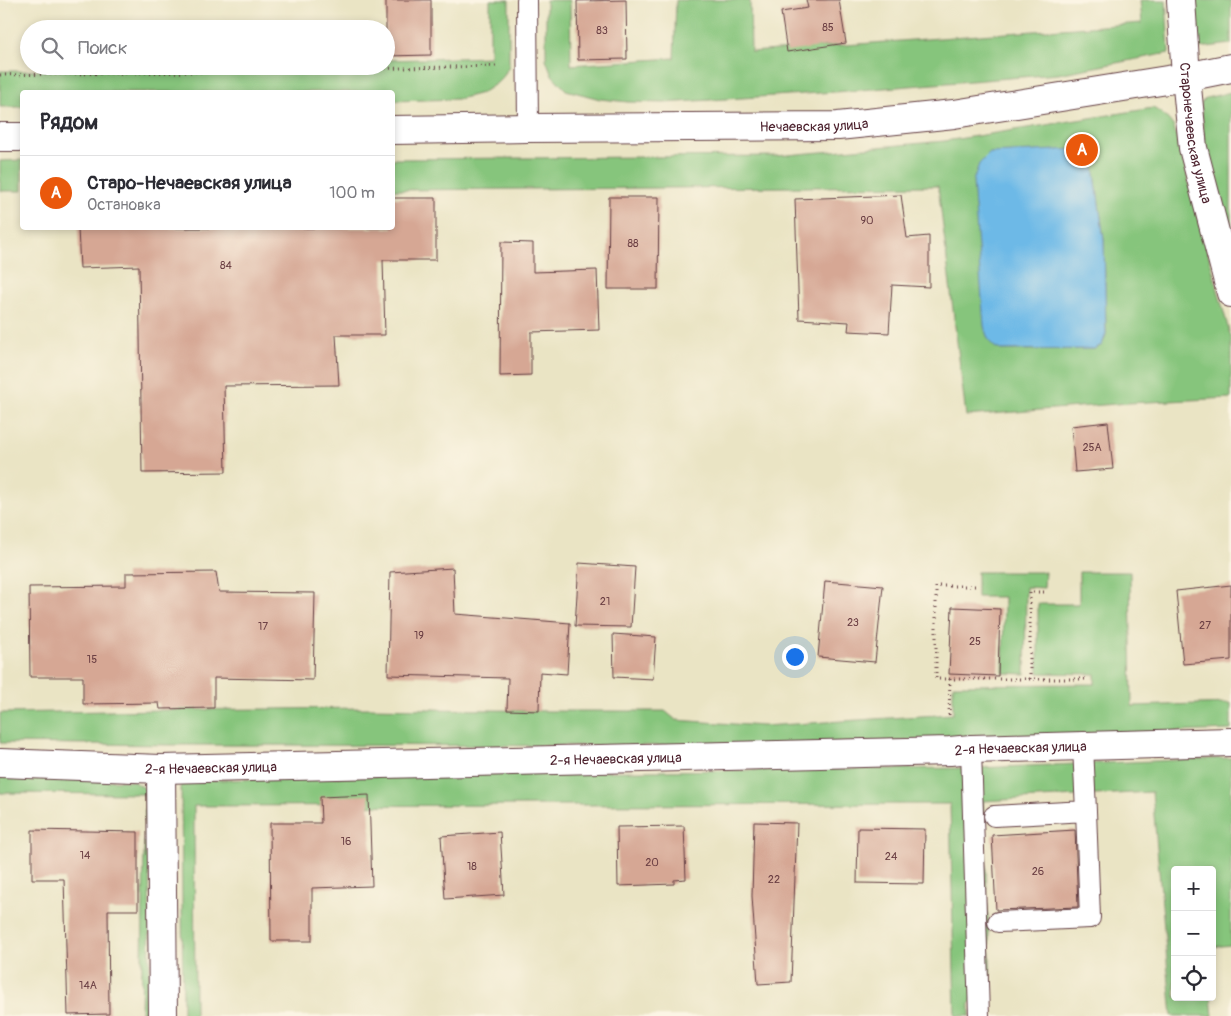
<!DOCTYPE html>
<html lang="ru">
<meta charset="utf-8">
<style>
:root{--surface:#fff;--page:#f7f7f7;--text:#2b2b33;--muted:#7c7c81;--line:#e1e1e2;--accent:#ea580c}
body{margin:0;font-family:Pangolin,sans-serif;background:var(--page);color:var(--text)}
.controls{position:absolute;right:15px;bottom:15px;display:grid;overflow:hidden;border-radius:5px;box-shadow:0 2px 8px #0003}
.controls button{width:45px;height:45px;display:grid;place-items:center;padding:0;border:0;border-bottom:1px solid var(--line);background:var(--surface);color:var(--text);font:25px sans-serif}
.you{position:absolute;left:794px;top:656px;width:18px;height:18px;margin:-12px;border:4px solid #fff;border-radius:50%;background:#1a73e8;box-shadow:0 0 0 8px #1a73e833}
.badge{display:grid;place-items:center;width:32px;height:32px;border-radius:50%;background:var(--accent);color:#fff;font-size:16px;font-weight:700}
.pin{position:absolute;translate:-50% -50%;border:2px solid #fff;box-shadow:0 1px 5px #0006}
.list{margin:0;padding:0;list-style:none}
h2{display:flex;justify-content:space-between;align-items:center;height:65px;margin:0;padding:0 20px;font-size:21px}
h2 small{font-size:16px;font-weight:400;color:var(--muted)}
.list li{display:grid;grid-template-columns:32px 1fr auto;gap:15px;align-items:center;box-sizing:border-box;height:75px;padding:0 20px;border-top:1px solid var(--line)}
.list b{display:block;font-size:19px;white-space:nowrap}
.list p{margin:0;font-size:16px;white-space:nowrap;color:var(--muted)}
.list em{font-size:16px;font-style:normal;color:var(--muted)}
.icon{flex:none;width:28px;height:28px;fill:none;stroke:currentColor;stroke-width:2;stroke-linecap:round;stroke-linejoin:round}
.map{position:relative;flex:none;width:1231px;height:1016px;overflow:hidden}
.search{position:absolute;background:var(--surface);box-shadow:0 2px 8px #0003;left:20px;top:20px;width:375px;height:55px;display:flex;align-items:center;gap:12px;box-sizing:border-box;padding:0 18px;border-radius:28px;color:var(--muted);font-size:19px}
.panel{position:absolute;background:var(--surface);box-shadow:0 2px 8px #0003;left:20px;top:90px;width:375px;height:140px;border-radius:5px}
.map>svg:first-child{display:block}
.green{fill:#86c57c;stroke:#687254;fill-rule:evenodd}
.water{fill:#6db9e7;stroke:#5c6c89}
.building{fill:#d6a794}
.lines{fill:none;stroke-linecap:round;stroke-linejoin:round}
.lane-casing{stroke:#623d42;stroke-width:22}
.street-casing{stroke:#623d42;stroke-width:30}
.secondary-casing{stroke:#623d42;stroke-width:30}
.path{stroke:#623d42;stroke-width:3;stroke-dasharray:1 4;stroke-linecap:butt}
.lane{stroke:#fff;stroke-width:20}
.street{stroke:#fff;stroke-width:28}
.secondary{stroke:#fff;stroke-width:28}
.labels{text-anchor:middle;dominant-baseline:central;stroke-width:4.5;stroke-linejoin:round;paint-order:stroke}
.number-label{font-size:11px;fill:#6d4145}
.street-label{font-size:14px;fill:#4a1f2b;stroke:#fcf5e5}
</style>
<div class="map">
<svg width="1231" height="1016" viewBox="0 0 1231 1016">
<rect width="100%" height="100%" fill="#fcf5e5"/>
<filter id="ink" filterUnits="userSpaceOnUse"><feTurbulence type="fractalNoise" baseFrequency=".02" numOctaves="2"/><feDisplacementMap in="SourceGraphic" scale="10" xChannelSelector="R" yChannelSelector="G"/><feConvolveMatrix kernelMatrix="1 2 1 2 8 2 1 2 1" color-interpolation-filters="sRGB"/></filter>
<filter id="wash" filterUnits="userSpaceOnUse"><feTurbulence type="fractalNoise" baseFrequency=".0096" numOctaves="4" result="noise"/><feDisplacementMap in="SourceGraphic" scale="20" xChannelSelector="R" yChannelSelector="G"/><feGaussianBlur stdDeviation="1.12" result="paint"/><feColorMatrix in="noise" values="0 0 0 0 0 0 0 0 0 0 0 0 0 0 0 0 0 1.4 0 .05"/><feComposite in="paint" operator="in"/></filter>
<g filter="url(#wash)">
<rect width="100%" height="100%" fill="#eae4c4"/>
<path class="green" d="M490,0H509V66L503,77L497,83L482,93L459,99L393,101L392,92H22V107H0V71H28L166,66H386V60L490,57Z
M546,0H570L571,65L674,58L676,0H750L751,52L1142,23L1140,0H1166L1169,53L1058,74L835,92L664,103L628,102L600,99L566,90L552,75L546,59Z
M1196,0H1231V44L1199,48Z
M1231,92V229L1204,140L1201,103L1206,98Z
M1153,108C1162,113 1168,118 1174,127L1229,331L1231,337V398L1128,403L966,416L938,186L393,190L392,159L776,156L945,141ZM1088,155L1094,167L1104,240L1106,334L1102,345L1094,349L1001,350Z
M22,160V191H0V161Z
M977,572H1045L1044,588L1026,587L1025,674L1003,673L1004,597H977Z
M1079,572H1130L1132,706L1231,703V730L747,746L172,745L0,743V713L164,710L370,708L551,711H665L676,720L763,726L953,714V685L1095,684V674L1038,673V604H1079Z
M1231,758V945L1212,947V870H1175V997H1211L1213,1016H1172L1152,792L983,801L991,981L970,1003V1016H955L950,804L194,806L195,1016H183L181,781L538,772L976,768Z
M0,777L132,781L143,787L149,795L150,1016H141L145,794L0,793Z"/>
<path class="water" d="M1078,149L1088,155L1094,167L1104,240L1106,334L1102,345L1094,349L1001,350C989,346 987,337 984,326L973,181L979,164L990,153Z"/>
<g id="blocks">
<path class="building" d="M386,0H431V55L386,56Z
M626,0L627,59L578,60L577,1Z
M806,0H839L846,43L787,52L781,12L808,8Z
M901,195L907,238L929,236V287L892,285L889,333L848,331L849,322L799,319L795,199Z
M609,197H659L658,289H608Z
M392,198H436V260H383L385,335H336L339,385L224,386L226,472L142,473L139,266L80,268L78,228H392Z
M501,242L533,243V272L597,270L599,330L531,332V375L500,376Z
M1108,422L1113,469L1075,472L1071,426Z
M579,563L635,567L631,627L575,626Z
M453,568L455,614L570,623L567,674L540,672L539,711L507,710L508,678L388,675L390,572Z
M216,572L219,592L315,593L313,680L214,678V708L160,709L159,703L83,704V677H30L29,587L126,586V573Z
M825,581L883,586L875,662L818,657Z
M1231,585V660L1183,664L1176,591Z
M952,607L1000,609L998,676L949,674Z
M613,634L656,637L653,679L614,677Z
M369,795L372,886L312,888V941H271L270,823H321L320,797Z
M754,822L797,823L791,982L758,984L752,896Z
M684,826L686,879L674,880V884L618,886L617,827Z
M858,828L925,829L924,884L857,883Z
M32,830L138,832V910H108L109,1014L68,1015L64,879H32Z
M1075,830L1078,907L996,910L992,835Z
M500,832L504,895L445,899L441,836Z"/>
</g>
</g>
<g filter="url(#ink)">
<use href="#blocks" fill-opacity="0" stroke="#623d42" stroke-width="1"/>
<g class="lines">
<g class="lane-casing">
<path id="lane" d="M527,0L528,128
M971,749L979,1016
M994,816L1086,811L1083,746
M998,922L1090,918L1086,811"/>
</g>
<g class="street-casing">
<g id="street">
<path id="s1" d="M1181,0L1186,77L1193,148L1231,293"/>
<path id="s2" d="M0,763L161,769L950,751L971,749L1231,742"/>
<path d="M161,769L163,1016"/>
</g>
</g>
<g class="secondary-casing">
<g id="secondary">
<path id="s3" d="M392,130L528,128L838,126L954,114L1186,77L1231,68"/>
<path d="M0,137H22"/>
</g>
</g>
<path class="path" d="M0,75L261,71L497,66
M975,586H936V679H1089
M1030,679V592H1047
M949,715L950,679"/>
<use href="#lane" class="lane"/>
<use href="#street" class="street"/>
<use href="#secondary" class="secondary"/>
</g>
</g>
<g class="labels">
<g class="number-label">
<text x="828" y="27">85</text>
<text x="602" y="30">83</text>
<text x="867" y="220">90</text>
<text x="633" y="243">88</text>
<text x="226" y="265">84</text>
<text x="1092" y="447">25А</text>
<text x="605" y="601">21</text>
<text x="853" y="622">23</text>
<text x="1205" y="625">27</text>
<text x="263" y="626">17</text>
<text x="419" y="635">19</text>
<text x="975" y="641">25</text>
<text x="92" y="659">15</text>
<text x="346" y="841">16</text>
<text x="85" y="855">14</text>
<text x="891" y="856">24</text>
<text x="652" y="862">20</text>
<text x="472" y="866">18</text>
<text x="1038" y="871">26</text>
<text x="774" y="879">22</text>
<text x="88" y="985">14А</text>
</g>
<g class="street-label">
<text stroke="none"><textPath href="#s3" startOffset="422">Нечаевская улица</textPath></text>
<text stroke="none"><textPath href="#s1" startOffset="134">Старонечаевская улица</textPath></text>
<text stroke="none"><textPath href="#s2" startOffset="1021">2-я Нечаевская улица</textPath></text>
<text stroke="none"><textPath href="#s2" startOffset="616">2-я Нечаевская улица</textPath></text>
<text stroke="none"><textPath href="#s2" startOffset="211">2-я Нечаевская улица</textPath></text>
</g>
</g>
</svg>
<div class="controls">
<button>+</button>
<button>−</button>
<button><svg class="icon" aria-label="locate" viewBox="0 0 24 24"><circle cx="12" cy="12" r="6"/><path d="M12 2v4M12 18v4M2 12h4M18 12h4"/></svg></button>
</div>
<div class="you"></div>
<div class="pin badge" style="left:1082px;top:150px">A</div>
<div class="search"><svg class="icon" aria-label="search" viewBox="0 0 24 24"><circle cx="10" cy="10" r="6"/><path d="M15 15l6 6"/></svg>Поиск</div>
<section class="panel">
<h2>Рядом<small></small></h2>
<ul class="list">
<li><span class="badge">A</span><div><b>Старо-Нечаевская улица</b><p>Остановка</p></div><em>100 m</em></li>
</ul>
</section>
</div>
